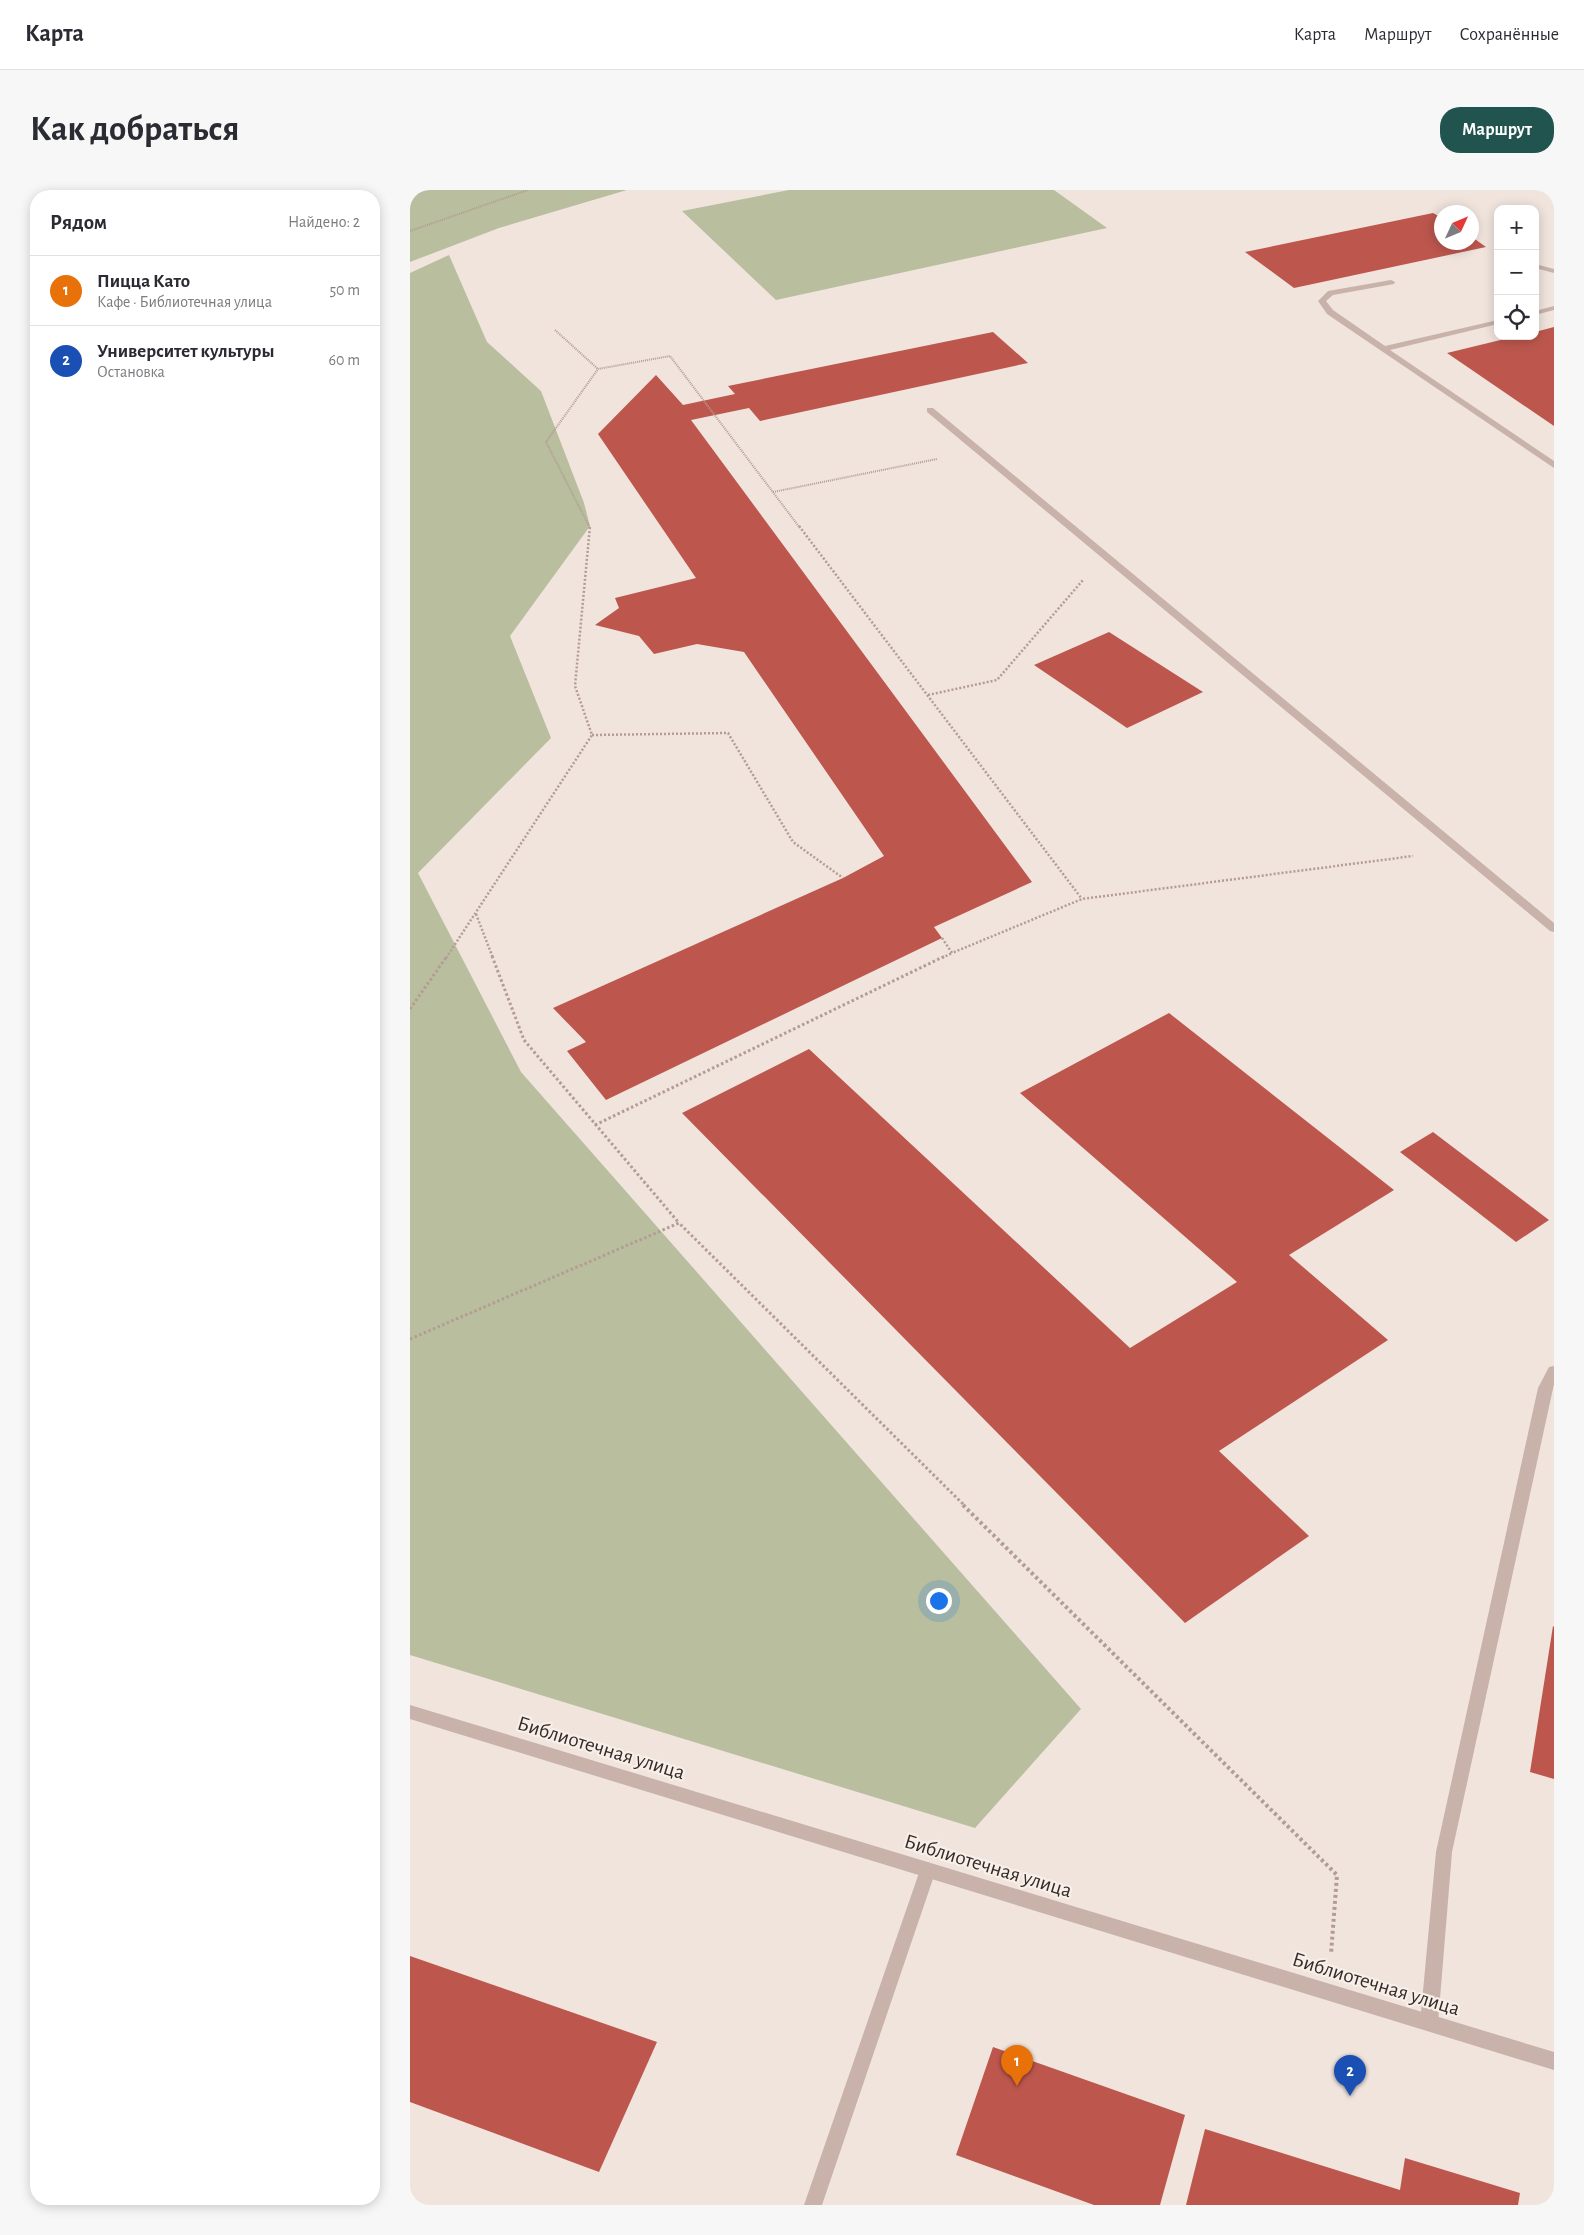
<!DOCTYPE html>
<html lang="ru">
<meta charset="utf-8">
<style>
:root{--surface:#fff;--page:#f7f7f7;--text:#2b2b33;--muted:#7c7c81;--line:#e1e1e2;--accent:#21544f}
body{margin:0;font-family:"Alegreya Sans",sans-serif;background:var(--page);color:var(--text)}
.controls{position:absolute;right:15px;top:15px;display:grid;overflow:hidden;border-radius:10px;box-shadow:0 2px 12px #0003}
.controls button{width:45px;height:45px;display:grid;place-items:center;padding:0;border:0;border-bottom:1px solid var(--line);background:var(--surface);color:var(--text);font:25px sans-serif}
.compass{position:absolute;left:1024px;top:15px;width:45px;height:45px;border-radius:50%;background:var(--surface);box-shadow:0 2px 12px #0003;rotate:46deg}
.you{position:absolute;left:528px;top:1410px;width:18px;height:18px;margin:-12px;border:4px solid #fff;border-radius:50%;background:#1a73e8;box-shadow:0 0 0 8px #1a73e833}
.badge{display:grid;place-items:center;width:32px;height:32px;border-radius:50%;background:var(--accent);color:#fff;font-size:16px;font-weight:700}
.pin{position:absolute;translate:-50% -41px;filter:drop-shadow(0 1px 2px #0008)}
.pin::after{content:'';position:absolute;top:26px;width:18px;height:15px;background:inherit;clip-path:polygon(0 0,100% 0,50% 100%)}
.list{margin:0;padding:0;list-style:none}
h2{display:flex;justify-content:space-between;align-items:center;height:65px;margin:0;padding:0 20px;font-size:21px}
h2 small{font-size:16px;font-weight:400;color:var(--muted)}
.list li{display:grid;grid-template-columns:32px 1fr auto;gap:15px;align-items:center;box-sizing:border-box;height:70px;padding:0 20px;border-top:1px solid var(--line)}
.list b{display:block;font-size:19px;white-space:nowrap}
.list p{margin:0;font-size:16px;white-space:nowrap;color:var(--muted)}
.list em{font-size:16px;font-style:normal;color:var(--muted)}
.icon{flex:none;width:28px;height:28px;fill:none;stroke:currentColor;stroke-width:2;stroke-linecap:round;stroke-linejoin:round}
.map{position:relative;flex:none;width:1144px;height:2015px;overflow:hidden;border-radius:20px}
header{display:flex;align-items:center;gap:30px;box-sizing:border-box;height:70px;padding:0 25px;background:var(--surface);border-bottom:1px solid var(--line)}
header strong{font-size:24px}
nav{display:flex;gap:28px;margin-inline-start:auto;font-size:18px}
.intro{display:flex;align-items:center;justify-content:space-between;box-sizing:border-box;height:120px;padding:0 30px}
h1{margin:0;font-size:35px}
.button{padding:12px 22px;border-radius:20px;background:var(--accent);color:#fff;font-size:18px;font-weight:700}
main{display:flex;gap:30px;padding:0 30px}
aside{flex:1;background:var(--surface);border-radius:20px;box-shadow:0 2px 12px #0003}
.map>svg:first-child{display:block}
.green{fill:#b9be9e}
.building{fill:#bd574e}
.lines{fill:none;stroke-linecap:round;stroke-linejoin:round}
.path-far3{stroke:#b39c94;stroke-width:2;stroke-dasharray:1 1;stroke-linecap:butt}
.path-far2{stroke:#b39c94;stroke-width:2.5;stroke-dasharray:2 2;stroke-linecap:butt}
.path-far1{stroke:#b39c94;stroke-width:3;stroke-dasharray:2.5 2.5;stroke-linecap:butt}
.path{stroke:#b39c94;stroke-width:4;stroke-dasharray:3 3;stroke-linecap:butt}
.service{fill:#c8b2aa;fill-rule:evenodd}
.tertiary{fill:#c8b2aa;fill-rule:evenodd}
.labels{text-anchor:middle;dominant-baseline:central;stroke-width:4.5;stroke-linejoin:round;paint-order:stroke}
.near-street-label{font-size:21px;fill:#362b29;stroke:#f8efe9}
</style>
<header>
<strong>Карта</strong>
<nav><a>Карта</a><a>Маршрут</a><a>Сохранённые</a></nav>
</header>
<div class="intro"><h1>Как добраться</h1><a class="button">Маршрут</a></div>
<main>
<aside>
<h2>Рядом<small>Найдено: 2</small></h2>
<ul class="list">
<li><span class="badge" style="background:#e8710a">1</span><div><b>Пицца Като</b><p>Кафе · Библиотечная улица</p></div><em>50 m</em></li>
<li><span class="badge" style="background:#1a4fb4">2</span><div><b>Университет культуры</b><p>Остановка</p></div><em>60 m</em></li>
</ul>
</aside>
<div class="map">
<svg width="1144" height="2015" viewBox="0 0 1144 2015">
<rect width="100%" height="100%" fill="#f0e4dd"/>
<path class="green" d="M0,0H217L89,38L0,72Z
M379,0H644L697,38L366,110L272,21Z
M39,65L77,152L131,201L174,313L180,336L100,446L141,548L8,683L111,882L671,1519L565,1638L0,1465V83Z"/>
<path class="building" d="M1023,23L1032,28V52H1062V47L1076,57L884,98L835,62Z
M1144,137V236L1037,163L1107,146H1125V142Z
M583,142L618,173L350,231L339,218L281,230L622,692L524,737L532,748L196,910L157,861L176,852L143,818L433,688L474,666L334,462L287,454L244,464L229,446L185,435L209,418L205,408L286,388L188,244L246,185L273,215L325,204L318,196Z
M699,442L793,502L717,538L624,475Z
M759,823L984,1000L879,1065L978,1150L809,1261L899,1346L775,1433L272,923L399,859L720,1158L827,1092L610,903Z
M1023,942L1139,1030L1106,1052L990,962Z
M1143,1436L1144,1437V1589L1120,1582Z
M0,1766L247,1852L189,1982L0,1912Z
M583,1857L775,1925L750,2015H684L546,1965Z
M795,1939L990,2000L995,1968L1110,2003L1108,2015H776Z"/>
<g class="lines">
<path class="path-far3" d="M0,41L118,0
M145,140L188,179
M363,302L527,269
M180,338L136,252L188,179L260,166L390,338"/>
<path class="path-far2" d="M389,336L672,709
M518,505L587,490L673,390
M182,545L318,543L383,652L433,688
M66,724L83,768
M532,748L542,763L672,709L1003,666
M36,768L182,545L165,496L180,336
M532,768L542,763"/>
<path class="path-far1" d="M82,766L114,850L269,1033
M0,819L37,766
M185,935L535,766
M0,1149L269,1033L555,1316"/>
<path class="path" d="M553,1315L927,1685L921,1764"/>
<path class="service" d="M1125,74L1144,79V83L1125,78Z
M981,90L985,92L984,94L923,105L916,111L923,120L975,156L1088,130V134L980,160L1144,271V278L917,124L908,111L918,101Z
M1144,116V120L1125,125V121Z
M517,218H523L1144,733V742L1140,741L517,222Z
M1144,1176V1194L1042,1662L1028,1833L1025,1839L1019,1841L1013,1839L1010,1833L1026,1662L1128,1198L1139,1177Z
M518,1672L524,1675L526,1680L412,2015H394L510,1680L512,1675Z"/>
<path class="tertiary" d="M0,1515L1144,1862V1880L0,1529Z"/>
</g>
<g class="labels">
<g class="near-street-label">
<text transform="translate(191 1558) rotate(17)">Библиотечная улица</text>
<text transform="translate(578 1676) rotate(17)">Библиотечная улица</text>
<text transform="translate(966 1794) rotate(17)">Библиотечная улица</text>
</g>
</g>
</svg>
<div class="controls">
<button>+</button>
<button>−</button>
<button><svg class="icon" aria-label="locate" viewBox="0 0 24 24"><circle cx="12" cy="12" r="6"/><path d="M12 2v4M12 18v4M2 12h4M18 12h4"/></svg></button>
</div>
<svg class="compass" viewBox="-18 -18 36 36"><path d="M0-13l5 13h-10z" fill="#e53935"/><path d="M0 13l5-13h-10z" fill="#7c7c81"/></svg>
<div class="you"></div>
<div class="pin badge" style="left:607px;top:1896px;background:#e8710a">1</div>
<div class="pin badge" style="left:940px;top:1906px;background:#1a4fb4">2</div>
</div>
</main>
